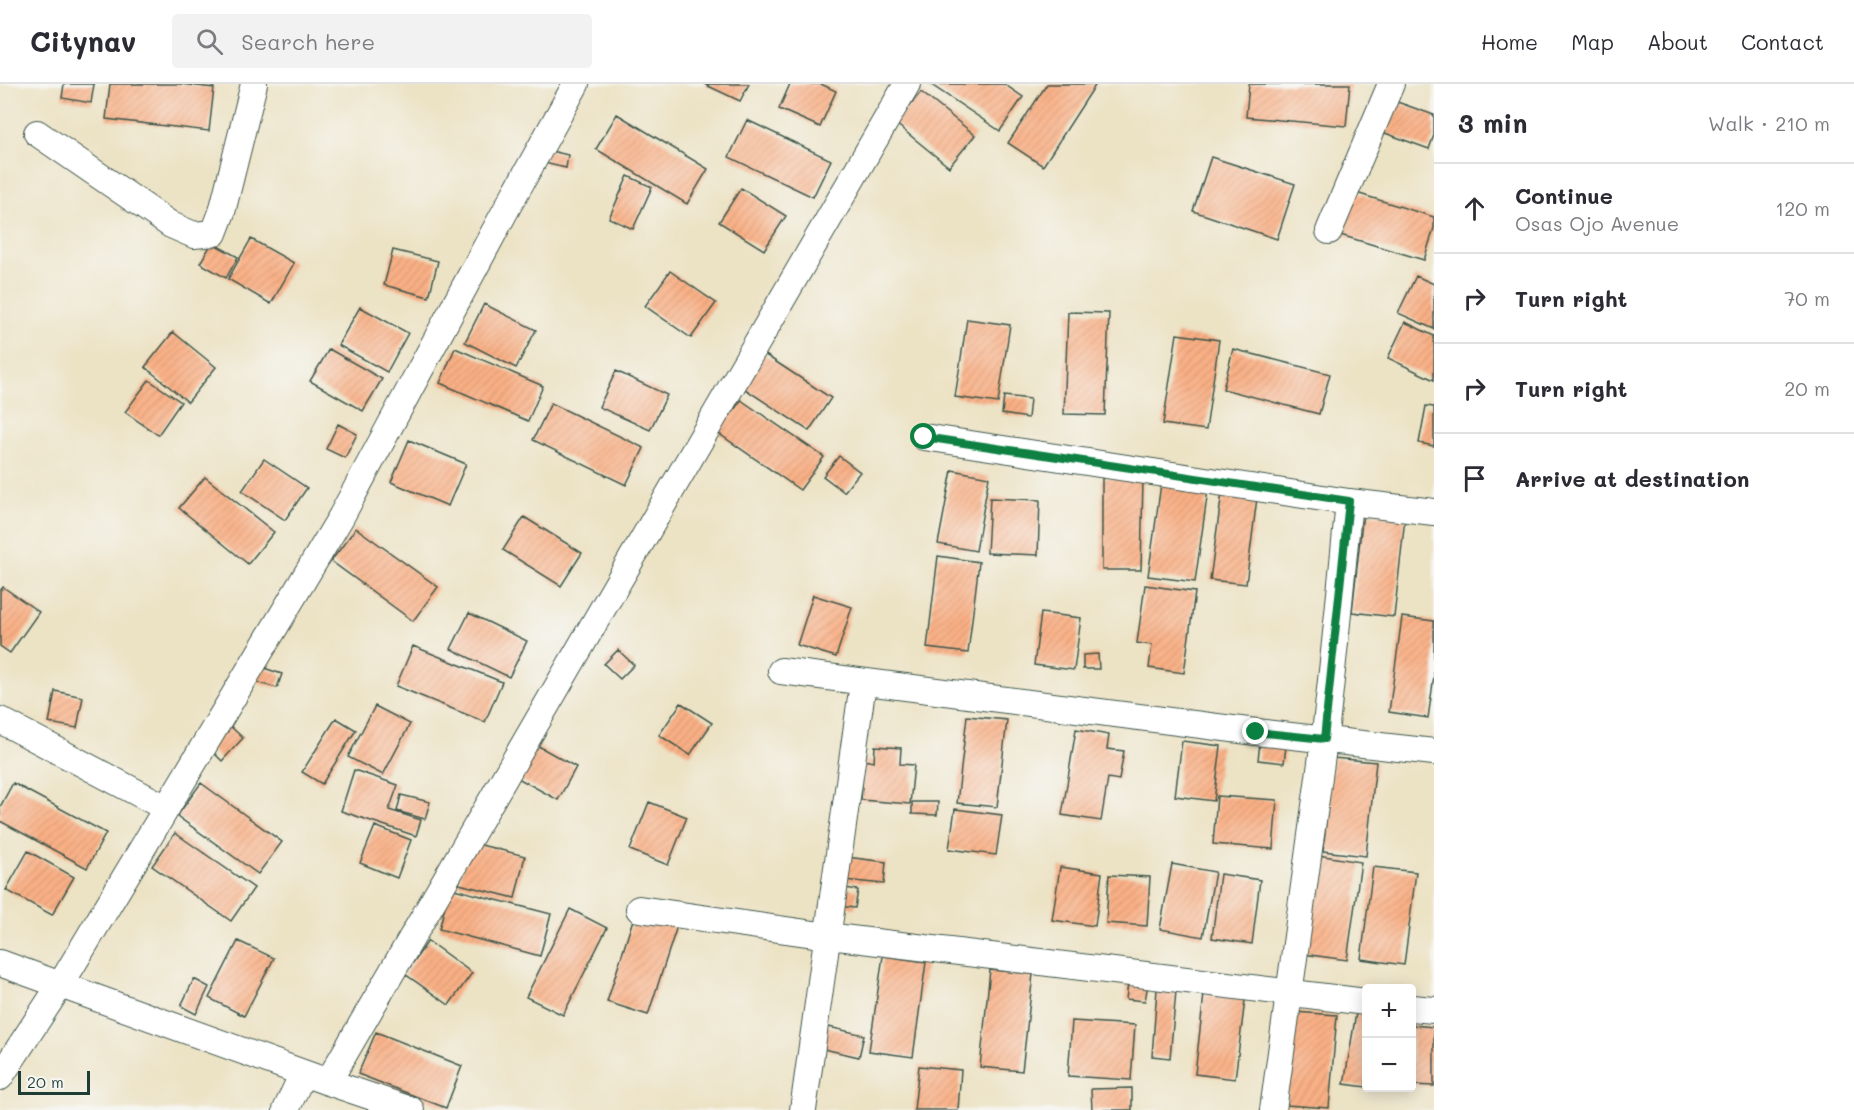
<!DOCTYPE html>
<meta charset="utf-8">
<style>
:root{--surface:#fff;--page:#f2f2f3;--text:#2b2b33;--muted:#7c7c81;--line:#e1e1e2}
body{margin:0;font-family:Mali,sans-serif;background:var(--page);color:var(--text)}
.controls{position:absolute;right:18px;bottom:18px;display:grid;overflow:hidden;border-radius:6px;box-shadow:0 3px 15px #0003}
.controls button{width:54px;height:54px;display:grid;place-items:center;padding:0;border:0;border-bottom:2px solid var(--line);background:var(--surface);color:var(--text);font:30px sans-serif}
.scale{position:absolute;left:18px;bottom:15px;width:72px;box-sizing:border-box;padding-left:6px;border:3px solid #1f3d34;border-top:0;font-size:16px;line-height:21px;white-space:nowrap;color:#1f3d34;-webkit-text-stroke:4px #f6f6f2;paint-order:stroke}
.stop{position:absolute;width:18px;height:18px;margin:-14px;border:4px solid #0b8043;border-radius:50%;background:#fff}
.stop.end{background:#0b8043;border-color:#fff;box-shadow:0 2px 6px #0008}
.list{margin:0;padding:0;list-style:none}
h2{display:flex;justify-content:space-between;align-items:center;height:78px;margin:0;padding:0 24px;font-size:26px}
h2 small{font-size:20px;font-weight:400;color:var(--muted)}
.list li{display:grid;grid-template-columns:39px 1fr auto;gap:18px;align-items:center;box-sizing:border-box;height:90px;padding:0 24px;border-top:2px solid var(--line)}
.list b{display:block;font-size:22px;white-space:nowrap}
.list p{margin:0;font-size:20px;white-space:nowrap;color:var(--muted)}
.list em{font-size:20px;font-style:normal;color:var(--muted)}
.icon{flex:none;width:33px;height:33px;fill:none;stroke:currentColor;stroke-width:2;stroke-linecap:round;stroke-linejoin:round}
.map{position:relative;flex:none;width:1434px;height:1026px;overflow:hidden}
header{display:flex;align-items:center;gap:36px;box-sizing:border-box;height:84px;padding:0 30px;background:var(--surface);border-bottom:2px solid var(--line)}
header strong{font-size:28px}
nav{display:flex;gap:33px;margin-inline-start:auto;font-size:21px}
.search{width:420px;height:54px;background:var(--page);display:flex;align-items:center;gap:15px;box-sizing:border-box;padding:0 21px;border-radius:6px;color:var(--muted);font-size:22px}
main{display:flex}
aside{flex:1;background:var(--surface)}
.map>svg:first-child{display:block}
.building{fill:url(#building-hatch)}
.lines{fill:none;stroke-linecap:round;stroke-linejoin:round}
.street-casing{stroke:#3e564a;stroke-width:28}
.street{stroke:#fff;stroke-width:26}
.route{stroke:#0b8043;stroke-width:8}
</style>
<header>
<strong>Citynav</strong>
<div class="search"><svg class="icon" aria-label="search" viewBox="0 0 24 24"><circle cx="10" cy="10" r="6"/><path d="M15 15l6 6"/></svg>Search here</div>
<nav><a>Home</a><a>Map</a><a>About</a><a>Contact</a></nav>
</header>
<main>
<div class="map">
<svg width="1434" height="1026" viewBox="0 0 1434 1026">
<defs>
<pattern id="building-hatch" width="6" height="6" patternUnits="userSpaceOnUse" patternTransform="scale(1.5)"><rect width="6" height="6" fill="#fab085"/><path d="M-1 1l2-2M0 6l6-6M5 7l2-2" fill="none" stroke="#d69873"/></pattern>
</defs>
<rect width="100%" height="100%" fill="#f6f6f2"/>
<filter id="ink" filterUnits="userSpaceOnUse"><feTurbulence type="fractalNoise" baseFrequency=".0167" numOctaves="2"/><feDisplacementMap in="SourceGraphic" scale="12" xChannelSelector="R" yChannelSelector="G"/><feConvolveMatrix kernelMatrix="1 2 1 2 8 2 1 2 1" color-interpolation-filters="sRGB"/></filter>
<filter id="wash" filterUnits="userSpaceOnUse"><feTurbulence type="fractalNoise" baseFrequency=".008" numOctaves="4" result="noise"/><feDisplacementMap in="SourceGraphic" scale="24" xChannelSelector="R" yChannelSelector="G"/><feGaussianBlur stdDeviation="1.35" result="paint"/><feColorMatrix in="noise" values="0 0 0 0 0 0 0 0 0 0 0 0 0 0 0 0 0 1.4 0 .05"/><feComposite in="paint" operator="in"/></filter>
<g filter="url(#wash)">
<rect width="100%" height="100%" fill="#ece2c4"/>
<g id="blocks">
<path class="building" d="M64,0H94L91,19L62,14Z
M110,0H180L214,4L209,47L106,35Z
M704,0H749L740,17Z
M790,0H821L836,7L820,43L779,25Z
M930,0H1004L1023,13L1000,47Z
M1047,0H1096L1043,82L1008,59Z
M1249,0H1350L1346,42L1246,33Z
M921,8L975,51L949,83L895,39Z
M1386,14L1434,31V51L1429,65L1374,45Z
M617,30L708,85L687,120L596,65Z
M747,36L831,76L813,113L729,73Z
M547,66L568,71L566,84L544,79Z
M1211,73L1295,100L1277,155L1193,127Z
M628,92L652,103L633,145L609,134Z
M741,104L786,132L764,166L719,138Z
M1350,107L1434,133V144L1424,176L1337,150Z
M251,155L294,179L271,220L228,195Z
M212,159L238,173L226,194L200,179Z
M393,166L438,177L429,213L384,201Z
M670,187L716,219L691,254L645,222Z
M1416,192L1434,200V245L1398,229Z
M484,220L536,246L516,284L465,258Z
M360,223L408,249L387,288L338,261Z
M1068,228L1109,229L1105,331L1064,330Z
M967,235L1010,241L998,319L955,313Z
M1405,238L1434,252V296L1388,274Z
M173,248L216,283L188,318L145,283Z
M1177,250L1219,256L1206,346L1163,340Z
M455,264L543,302L528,337L440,299Z
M329,265L382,295L363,327L310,297Z
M1233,265L1330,290L1319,330L1223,305Z
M764,270L831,314L809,347L742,303Z
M616,287L667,311L650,346L599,323Z
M149,296L181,318L158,351L125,328Z
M1004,312L1030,315L1028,334L1002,330Z
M741,316L824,373L800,406L718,349Z
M551,319L644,364L626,401L533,356Z
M1426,322L1434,323V362L1419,359Z
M338,340L357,350L345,374L326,365Z
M409,356L466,380L448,422L391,398Z
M839,372L860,388L844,408L823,392Z
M264,375L307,404L285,436L242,407Z
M952,386L989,393L976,467L938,460Z
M205,393L274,448L248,480L179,424Z
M1162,393L1209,399L1195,498L1148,492Z
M1102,394L1143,395L1141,486H1102Z
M1223,401L1258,406L1246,500L1210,496Z
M990,414L1040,416L1038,471L987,469Z
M1363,429L1405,434L1394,533L1352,528Z
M524,433L582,469L561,502L503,466Z
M356,444L438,503L413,537L331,477Z
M938,472L979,478L968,569L927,564Z
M1145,501L1195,508L1184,589L1149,584L1152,561L1137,559Z
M3,503L39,528L10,569L0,562V507Z
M813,511L852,523L836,573L797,561Z
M469,529L527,557L509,593L451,565Z
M1041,529L1081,534L1074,586L1034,581Z
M1402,533L1434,537V592L1428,634L1389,628Z
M413,562L502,598L485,638L396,602Z
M618,566L634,581L620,595L604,580Z
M1098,570L1099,585H1083V571Z
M261,583L282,590L277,604L256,598Z
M55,607L83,613L77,644L49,639Z
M681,619L712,639L690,671L659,651Z
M375,622L410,640L383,691L348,673Z
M967,632L1007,636L997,723L957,719Z
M336,634L356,646L322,700L302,688Z
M229,641L243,654L222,677L208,663Z
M1076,645L1109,651L1107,665L1124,667L1119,696L1108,694L1101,737L1062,731Z
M1182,657L1221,662L1214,717L1175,712Z
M533,659L576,683L558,716L514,692Z
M1260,659L1286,662L1284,679L1258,676Z
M875,662L901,664L900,680L914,681L910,720L861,716L864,676L874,678Z
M1333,674L1376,678L1366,772L1323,767Z
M354,686L398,701L389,726L421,736L416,752L341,727Z
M13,699L106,749L87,784L0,737V723Z
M201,699L282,758L258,790L177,732Z
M401,711L430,718L425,735L397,727Z
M1217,712L1277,716L1273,765L1213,760Z
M649,718L687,733L668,781L630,766Z
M912,718H938L937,731L912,730Z
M955,725L1002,731L996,771L949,765Z
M375,742L411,756L397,794L360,779Z
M175,749L254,804L231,837L152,782Z
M469,758L525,772L515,814L459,800Z
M28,767L74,793L52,831L6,806Z
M1318,771L1361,778L1347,876L1303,870Z
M846,773L886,778L884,800L844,796Z
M1172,780L1215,788L1203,853L1160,845Z
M1060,783L1102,789L1095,842L1052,836Z
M1373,783L1416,788L1404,881L1361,875Z
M1220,790L1260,796L1252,860L1212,854Z
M1109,791L1150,793L1147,842L1106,839Z
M839,803L858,806L855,824L837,822Z
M450,804L551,830L540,872L439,845Z
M570,825L607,844L563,931L526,913Z
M636,826L678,839L648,931L607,918Z
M238,857L274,874L244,932L209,914Z
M428,857L472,889L449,921L405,890Z
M883,872L926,878L913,973L869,967Z
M990,886L1033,890L1022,987L980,983Z
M1129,892L1149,894L1145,917L1126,915Z
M194,895L209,903L196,930L181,922Z
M1157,905L1176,907L1170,974L1152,972Z
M1204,910L1245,916L1235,995L1195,990Z
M1294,928L1337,931L1329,1024L1286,1021Z
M1356,929L1366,931V1003L1344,1000Z
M1072,937L1135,941L1131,996L1068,992Z
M820,941L864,951L859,973L815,963Z
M1412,941L1434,943V1002L1412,1001Z
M376,948L462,982L446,1024L358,990Z
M919,982L961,986L958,1026H914Z
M1132,1004V1026H1092L1091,1005Z"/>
</g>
</g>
<g filter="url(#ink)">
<use href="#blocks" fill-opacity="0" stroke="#3e564a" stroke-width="1.5"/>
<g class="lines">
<g class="street-casing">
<path id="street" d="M37,49L171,141L194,151L214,149L222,128L254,0
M1329,147L1391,0
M924,353L1349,418L1434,428
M781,587L1256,648L1434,668
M0,636L166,724
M639,825L828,852L1366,918
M0,879L328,998L411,1026
M1412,924L1434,926
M0,993L61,900L341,433L508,122L576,0
M328,998L907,0
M286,1026L303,989
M803,1026L863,599
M1273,1026C1291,903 1308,780 1324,657C1334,577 1341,497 1349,418"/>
</g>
<use href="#street" class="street"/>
</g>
</g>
<g class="lines" filter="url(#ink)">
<path class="route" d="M924,353L1349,417L1324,655L1256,648"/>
</g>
</svg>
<div class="controls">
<button>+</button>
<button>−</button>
</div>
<div class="scale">20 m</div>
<div class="stop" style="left:924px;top:353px"></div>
<div class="stop end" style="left:1256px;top:648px"></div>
</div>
<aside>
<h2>3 min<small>Walk · 210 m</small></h2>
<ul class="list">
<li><svg class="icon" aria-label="ahead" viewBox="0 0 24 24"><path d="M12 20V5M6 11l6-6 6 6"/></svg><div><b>Continue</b><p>Osas Ojo Avenue</p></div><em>120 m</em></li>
<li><svg class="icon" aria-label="right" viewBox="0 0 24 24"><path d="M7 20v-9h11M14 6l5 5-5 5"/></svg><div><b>Turn right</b></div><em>70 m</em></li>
<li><svg class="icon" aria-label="right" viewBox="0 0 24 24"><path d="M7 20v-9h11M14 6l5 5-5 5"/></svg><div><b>Turn right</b></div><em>20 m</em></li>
<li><svg class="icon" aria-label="arrive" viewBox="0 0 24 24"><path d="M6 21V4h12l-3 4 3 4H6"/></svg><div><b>Arrive at destination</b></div></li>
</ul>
</aside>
</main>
